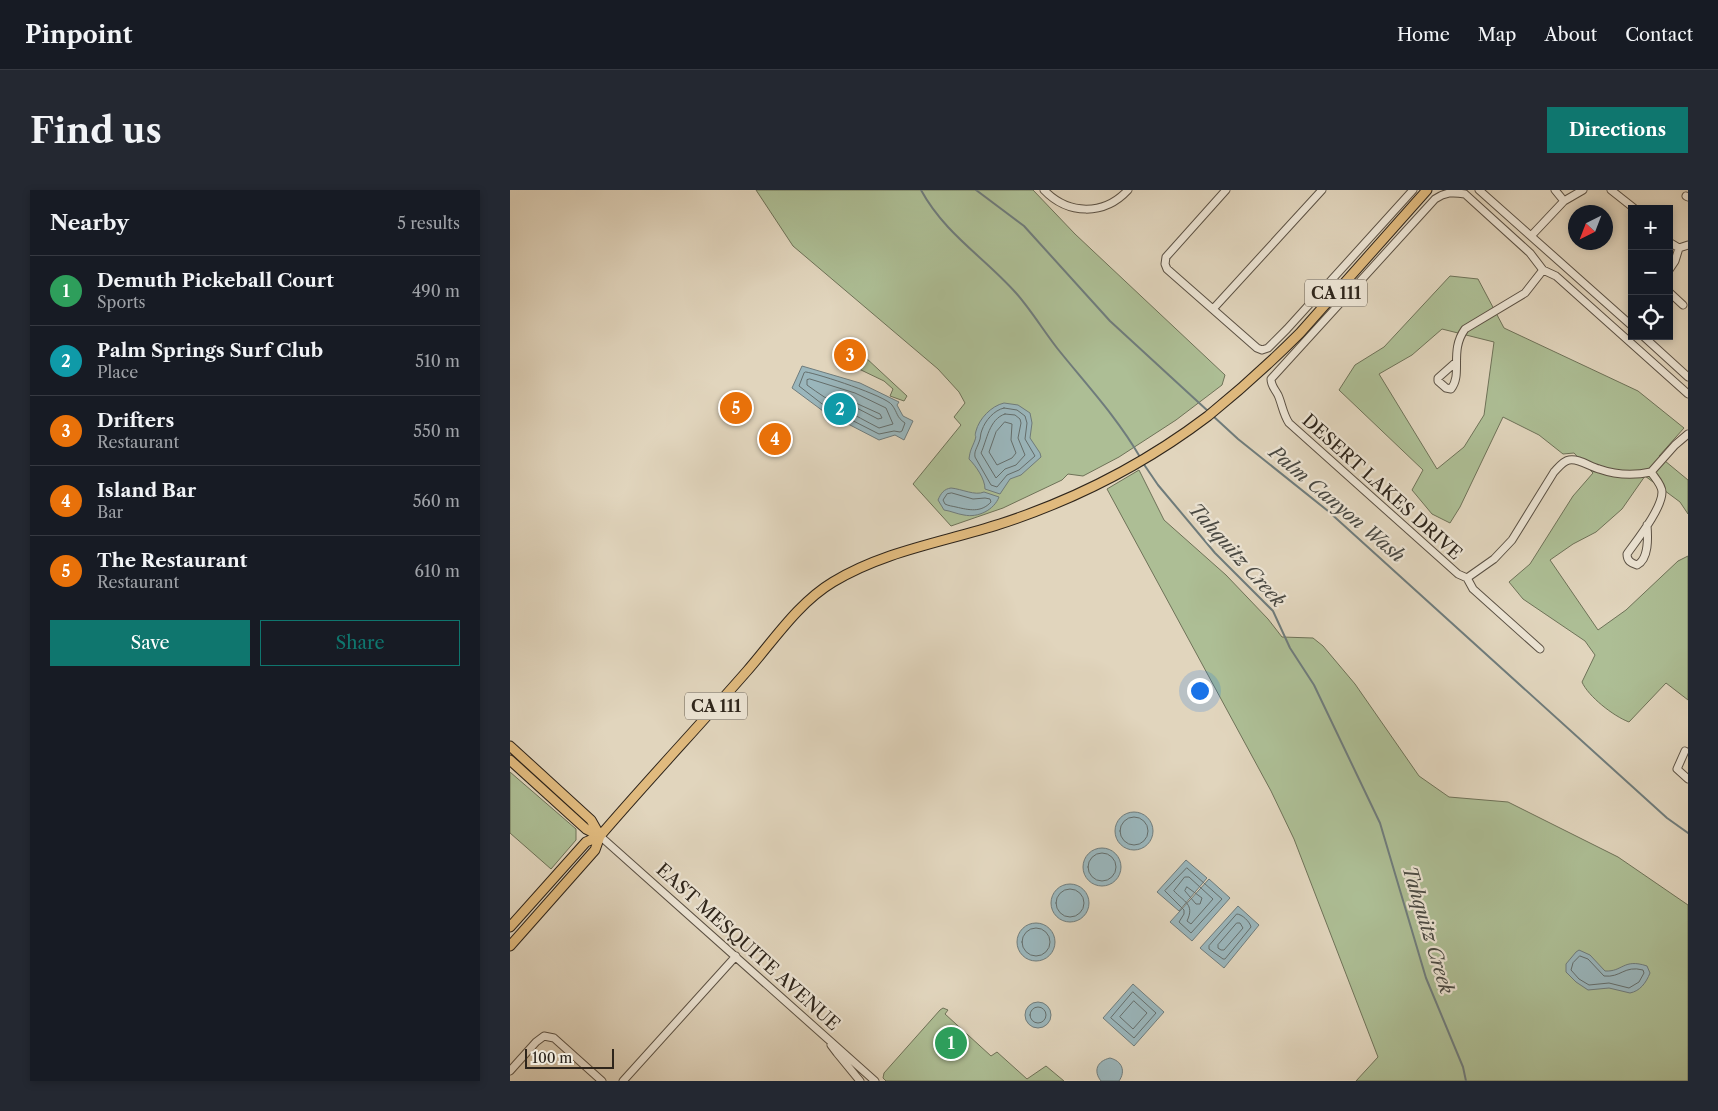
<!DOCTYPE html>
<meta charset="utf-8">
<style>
:root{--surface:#171b24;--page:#242831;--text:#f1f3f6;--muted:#9ea1a6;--line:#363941;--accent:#0f766e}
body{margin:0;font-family:"Libre Caslon Text",serif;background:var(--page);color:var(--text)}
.controls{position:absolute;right:15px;top:15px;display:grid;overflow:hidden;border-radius:0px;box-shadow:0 2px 8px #0003}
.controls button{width:45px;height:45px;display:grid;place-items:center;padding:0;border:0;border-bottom:1px solid var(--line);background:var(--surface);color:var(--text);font:25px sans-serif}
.compass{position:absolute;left:1058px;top:15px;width:45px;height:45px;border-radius:50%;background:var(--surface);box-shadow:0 2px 8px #0003;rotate:222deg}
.scale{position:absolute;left:15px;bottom:12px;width:89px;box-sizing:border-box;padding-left:5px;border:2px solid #2e251b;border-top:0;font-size:14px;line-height:18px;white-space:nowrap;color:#2e251b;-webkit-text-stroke:4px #ece4d4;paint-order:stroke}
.you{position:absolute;left:689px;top:500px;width:18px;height:18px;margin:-12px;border:4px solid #fff;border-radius:50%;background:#1a73e8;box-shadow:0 0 0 8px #1a73e833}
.badge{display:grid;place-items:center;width:32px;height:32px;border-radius:50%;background:var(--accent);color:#fff;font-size:16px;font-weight:700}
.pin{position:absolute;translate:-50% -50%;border:2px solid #fff;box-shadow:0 1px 5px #0006}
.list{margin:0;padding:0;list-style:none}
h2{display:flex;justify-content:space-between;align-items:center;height:65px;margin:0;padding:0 20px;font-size:21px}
h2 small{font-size:16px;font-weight:400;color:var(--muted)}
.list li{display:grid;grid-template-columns:32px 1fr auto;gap:15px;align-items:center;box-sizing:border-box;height:70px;padding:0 20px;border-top:1px solid var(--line)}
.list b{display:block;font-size:19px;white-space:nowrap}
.list p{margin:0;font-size:16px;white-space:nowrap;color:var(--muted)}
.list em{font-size:16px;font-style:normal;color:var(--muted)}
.actions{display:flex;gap:10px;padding:15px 20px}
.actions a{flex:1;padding:11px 0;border:1px solid var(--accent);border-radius:0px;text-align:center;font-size:18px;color:var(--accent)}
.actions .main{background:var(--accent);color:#fff}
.icon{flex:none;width:28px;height:28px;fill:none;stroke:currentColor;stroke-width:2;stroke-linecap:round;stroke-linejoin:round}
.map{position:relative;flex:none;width:1178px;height:891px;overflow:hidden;border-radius:0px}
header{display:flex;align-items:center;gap:30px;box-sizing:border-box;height:70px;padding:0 25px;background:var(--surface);border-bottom:1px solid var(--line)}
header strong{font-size:24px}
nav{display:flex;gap:28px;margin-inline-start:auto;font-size:18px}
.intro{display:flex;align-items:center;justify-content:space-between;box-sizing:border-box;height:120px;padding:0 30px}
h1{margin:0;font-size:35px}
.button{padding:12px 22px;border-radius:0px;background:var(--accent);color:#fff;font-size:18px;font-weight:700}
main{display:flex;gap:30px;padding:0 30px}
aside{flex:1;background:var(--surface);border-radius:0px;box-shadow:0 2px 8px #0003}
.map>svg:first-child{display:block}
.green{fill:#adbe95;stroke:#6e7258;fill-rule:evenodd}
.water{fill:#9ab6bc;stroke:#6f7c7c}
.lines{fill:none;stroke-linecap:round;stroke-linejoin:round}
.shore{stroke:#646e6c;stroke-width:1}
.stream{stroke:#6f7c7c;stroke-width:2}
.minor-casing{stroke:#5b5144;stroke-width:9}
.major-casing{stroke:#2e251b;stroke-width:11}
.minor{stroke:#ece4d4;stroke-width:7}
.major{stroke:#e0ba7e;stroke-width:9}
.labels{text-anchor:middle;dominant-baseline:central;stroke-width:4.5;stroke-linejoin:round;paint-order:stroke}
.shield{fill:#ece4d4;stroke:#675e52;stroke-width:1}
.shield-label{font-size:16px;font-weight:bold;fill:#2e251b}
.street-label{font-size:18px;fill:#2e251b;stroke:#ece4d4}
.water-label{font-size:19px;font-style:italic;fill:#494943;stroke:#ece4d4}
</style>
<header>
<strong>Pinpoint</strong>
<nav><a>Home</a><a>Map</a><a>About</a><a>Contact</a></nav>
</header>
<div class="intro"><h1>Find us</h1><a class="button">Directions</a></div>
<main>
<aside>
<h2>Nearby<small>5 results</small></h2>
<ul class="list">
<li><span class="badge" style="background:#2e9e5b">1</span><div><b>Demuth Pickeball Court</b><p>Sports</p></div><em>490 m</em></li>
<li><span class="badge" style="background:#0f9aa8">2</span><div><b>Palm Springs Surf Club</b><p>Place</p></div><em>510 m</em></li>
<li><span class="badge" style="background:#e8710a">3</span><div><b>Drifters</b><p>Restaurant</p></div><em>550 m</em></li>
<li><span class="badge" style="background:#e8710a">4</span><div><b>Island Bar</b><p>Bar</p></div><em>560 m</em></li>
<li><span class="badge" style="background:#e8710a">5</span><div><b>The Restaurant</b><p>Restaurant</p></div><em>610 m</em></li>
</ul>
<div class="actions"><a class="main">Save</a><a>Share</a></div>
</aside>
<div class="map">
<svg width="1178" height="891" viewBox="0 0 1178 891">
<rect width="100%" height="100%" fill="#e1d5bd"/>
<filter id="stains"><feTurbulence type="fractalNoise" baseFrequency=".004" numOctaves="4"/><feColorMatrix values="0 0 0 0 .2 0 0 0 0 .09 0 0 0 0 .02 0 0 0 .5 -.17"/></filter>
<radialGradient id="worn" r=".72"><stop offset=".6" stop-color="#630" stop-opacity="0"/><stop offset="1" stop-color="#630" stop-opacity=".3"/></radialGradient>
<path class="green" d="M246,0H523L565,44L715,185L712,195L666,230L609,267L573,286L558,284L552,290L493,318L441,336L403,294L451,235L444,227L455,213L449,202L428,179L283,56Z
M940,86L968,89L994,138L1128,201L1174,238L1149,266L1178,290V324L1170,312L1135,286L1112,319L1086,342L1063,354L1040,370L1088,440L1116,420L1168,371L1178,366V510L1156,493L1119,532C1103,526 1078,506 1072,492L1085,465L1075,451L1013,409L999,392L1020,374L1063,306L1083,283L1064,263L1053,264L1029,245L993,227L950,317L940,333L922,324L902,300L913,280L829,200L845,175L874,157ZM932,139L984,152L974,225L954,257L927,279L869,184L902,165Z
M355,167L397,206L394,211L380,206L383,199L374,191L349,179L347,173L351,172Z
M629,280L654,330L716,385L758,429L772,447L803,448L813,456L845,494L909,586L939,607L998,612L1108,667L1178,715V891H846L868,867L784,649L761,601L597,299Z
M0,582L66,639V650L41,679L0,643Z
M433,818L438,820L435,824L481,866L487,862L517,889L536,876L554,891H376L373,888L374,883L430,820Z"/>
<path class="water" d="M292,176L350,193L389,212L387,215L393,226L403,231L394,250L385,245L369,250L313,221L282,198Z
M494,213L508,215L520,223L522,233L520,248L530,263L531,267L511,285L500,289L490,304L475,299C475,289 466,276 459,269C460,260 462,258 465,250C467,244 464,248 466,241C469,229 481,216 494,213Z
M441,298C452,299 465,306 474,302L489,307C484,320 468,328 454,325C447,324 441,321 434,320L428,310C431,303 434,299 441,298Z
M605 641a19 19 0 1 1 38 0a19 19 0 1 1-38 0Z
M573 677a19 19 0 1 1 38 0a19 19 0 1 1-38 0Z
M676,670L697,688L669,721L647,702Z
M699,689L720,708L682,751L660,732Z
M541 713a19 19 0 1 1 38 0a19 19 0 1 1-38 0Z
M728,716L749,735L714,778L690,758Z
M507 752a19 19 0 1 1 38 0a19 19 0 1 1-38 0Z
M1069,760L1080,765L1095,781C1113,782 1113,768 1137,776L1140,783C1136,793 1130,801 1120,803L1099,798L1078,800L1066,792L1056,782V774L1066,762Z
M623,794L654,822L624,856L593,828Z
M515 825a13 13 0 1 1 26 0a13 13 0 1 1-26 0Z
M600,868C612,871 616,881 609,891H591C583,881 587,871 600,868Z"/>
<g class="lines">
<path class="shore" d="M296,182C309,184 376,206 382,215C388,223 386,227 395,233L392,241L390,242L384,241L369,244L316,217L289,196L294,183Z
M300,189L345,203L376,218L383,234L369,238C344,225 320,212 297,195V190Z
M339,210L370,224L372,228L368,229L339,214L338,212Z
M494,218L507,220L515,226L517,233L515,249L525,266L509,280L497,285L487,297L481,295L465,267C464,261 467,258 469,252C471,248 470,244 472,240C475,231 484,220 494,218Z
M495,224L505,225L510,229L511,233L508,248L515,265L506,275L495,279L486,288L471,263C477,250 479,229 495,224Z
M495,232L502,234L501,250L506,263L502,268L487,275L479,262L486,242Z
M442,303L463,309L475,308L480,309L481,312C471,323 459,320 446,317C442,316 439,316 435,314L433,310L437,304Z
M610 641a14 14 0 1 1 28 0a14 14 0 1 1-28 0Z
M578 677a14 14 0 1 1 28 0a14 14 0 1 1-28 0Z
M677,678L712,709L681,743L669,732L674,724V720L655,701Z
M675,687H679L703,709L681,734L677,731C685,714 674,712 664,701Z
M677,697L692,708L690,714H686L675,701Z
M546 713a14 14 0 1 1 28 0a14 14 0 1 1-28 0Z
M727,724C732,724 740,732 741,737L715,769H713L699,759V756Z
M727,733H730L733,738L714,760H711L708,758V755Z
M512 752a14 14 0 1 1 28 0a14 14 0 1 1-28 0Z
M1070,766L1078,769L1094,786C1111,788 1114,775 1133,780L1134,783L1129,792L1119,798L1099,793L1079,795L1069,789L1061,780L1063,773Z
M623,802L646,823L624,848L601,828Z
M624,811L637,823L623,839L610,827Z
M520 825a8 8 0 1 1 16 0a8 8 0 1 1-16 0Z"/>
<path class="stream" d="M411,0C435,44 474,67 506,103C521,120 533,140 547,158C575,193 607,227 630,267
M466,0L514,36L600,131L699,222
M703,226L728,249L818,321L1157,628L1178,643
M633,273L648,295L705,363L763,421L780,458L804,495L870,633L916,788L953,877L956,891"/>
<g class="minor-casing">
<path id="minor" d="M534,0C558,25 594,26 618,0
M716,0L656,67L655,74L657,79L747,158L752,160L758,158L777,139L903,0
M969,0L1122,136
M1045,0L1054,11
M1101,0L1125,19
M1176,6L1178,7
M1021,46L1054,11L1073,0
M1159,52L1169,58L1178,55
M1159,80L1165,71L1169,58
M1159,102L1173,115
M703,119L812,0
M1133,146L1178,187
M946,172L928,188V191L936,198L941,199C953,184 939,161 955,139L1015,103L1033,80
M1137,335C1138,348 1139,369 1127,375C1121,373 1117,371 1117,364C1126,351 1152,319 1152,302C1152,295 1145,288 1141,282
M957,388L984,369L1002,350L1044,282C1048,278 1053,271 1059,270C1069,268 1080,277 1089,279C1106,285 1123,286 1141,282L1165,255L1178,244
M1030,459L963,399L957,388L948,384L779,233C773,224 772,214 768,205C765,199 761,196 761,189L925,9C935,2 943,2 955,4L1020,63L1033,80L1046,86L1178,204
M1175,561L1167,579L1178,589
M90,646L365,891
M321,855L327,863L350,891
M0,881L26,852L34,846L44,848L92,891
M113,891L226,766"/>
</g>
<g class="major-casing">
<path id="major" d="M0,556L81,630L90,646
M0,570L76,639L90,646
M0,737L76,652L90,646
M0,756L85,660L90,646C138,590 189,536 237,481C264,450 288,413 323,392C374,361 434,352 490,334C564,310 636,273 698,226C730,200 761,172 790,143L917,0"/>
</g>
<use href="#minor" class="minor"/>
<use href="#major" class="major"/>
</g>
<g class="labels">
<g class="shield">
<rect x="795" y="89.5" width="62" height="27" rx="4"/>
<rect x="175" y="502.5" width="62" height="27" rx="4"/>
</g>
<g class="shield-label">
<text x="826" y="103">CA 111</text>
<text x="206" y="516">CA 111</text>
</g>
<g class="street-label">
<text transform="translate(872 297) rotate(42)">DESERT LAKES DRIVE</text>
<text transform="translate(238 757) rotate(42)">EAST MESQUITE AVENUE</text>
</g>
<g class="water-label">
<text transform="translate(827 314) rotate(40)">Palm Canyon Wash</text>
<text transform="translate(727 365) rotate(48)">Tahquitz Creek</text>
<text transform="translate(918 740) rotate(73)">Tahquitz Creek</text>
</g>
</g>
<rect width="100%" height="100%" filter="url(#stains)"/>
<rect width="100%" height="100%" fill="url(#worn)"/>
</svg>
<div class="controls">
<button>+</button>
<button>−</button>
<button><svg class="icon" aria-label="locate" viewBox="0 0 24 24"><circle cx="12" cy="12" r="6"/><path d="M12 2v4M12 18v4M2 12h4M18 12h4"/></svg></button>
</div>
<svg class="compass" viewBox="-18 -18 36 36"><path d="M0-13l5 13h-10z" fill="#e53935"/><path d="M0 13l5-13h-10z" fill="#9ea1a6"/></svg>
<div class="scale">100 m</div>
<div class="you"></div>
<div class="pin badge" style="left:441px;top:853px;background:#2e9e5b">1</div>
<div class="pin badge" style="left:330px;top:219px;background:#0f9aa8">2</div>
<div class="pin badge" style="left:340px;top:165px;background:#e8710a">3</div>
<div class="pin badge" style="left:265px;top:249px;background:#e8710a">4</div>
<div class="pin badge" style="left:226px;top:218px;background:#e8710a">5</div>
</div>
</main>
